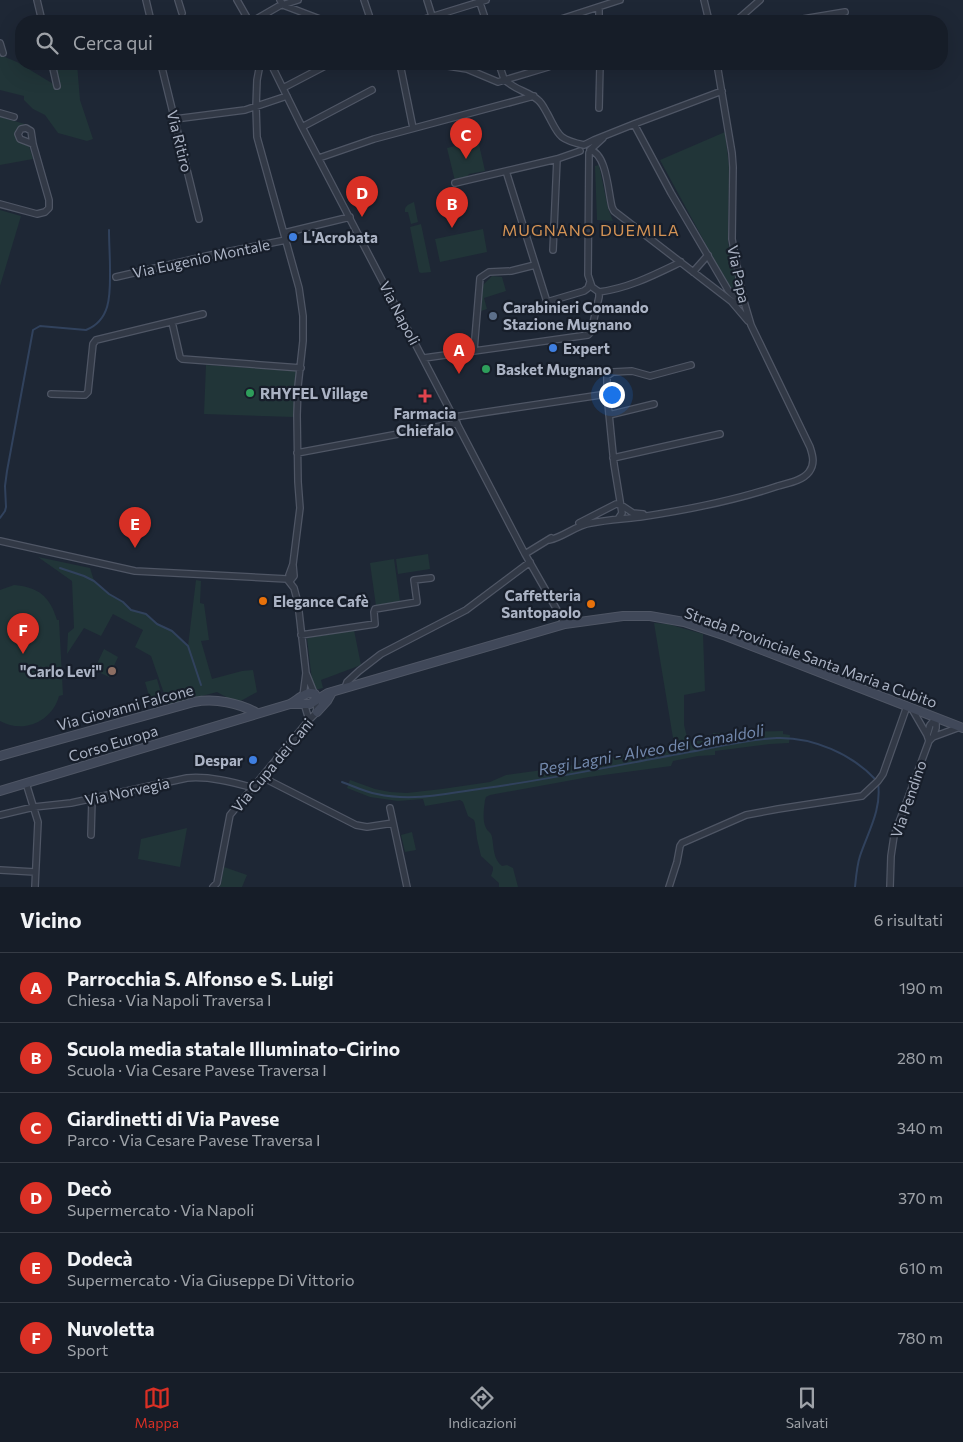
<!DOCTYPE html>
<html lang="it">
<meta charset="utf-8">
<style>
:root{--surface:#161d28;--page:#1f2630;--text:#f1f3f6;--muted:#9ea2a8;--line:#353b45;--accent:#d93025}
body{margin:0;font-family:Commissioner,sans-serif;background:var(--page);color:var(--text)}
.you{position:absolute;left:611px;top:394px;width:18px;height:18px;margin:-12px;border:4px solid #fff;border-radius:50%;background:#1a73e8;box-shadow:0 0 0 8px #1a73e833}
.badge{display:grid;place-items:center;width:32px;height:32px;border-radius:50%;background:var(--accent);color:#fff;font-size:16px;font-weight:700}
.pin{position:absolute;translate:-50% -41px;filter:drop-shadow(0 1px 2px #0008)}
.pin::after{content:'';position:absolute;top:26px;width:18px;height:15px;background:inherit;clip-path:polygon(0 0,100% 0,50% 100%)}
.list{margin:0;padding:0;list-style:none}
h2{display:flex;justify-content:space-between;align-items:center;height:65px;margin:0;padding:0 20px;font-size:21px}
h2 small{font-size:16px;font-weight:400;color:var(--muted)}
.list li{display:grid;grid-template-columns:32px 1fr auto;gap:15px;align-items:center;box-sizing:border-box;height:70px;padding:0 20px;border-top:1px solid var(--line)}
.list b{display:block;font-size:19px;white-space:nowrap}
.list p{margin:0;font-size:16px;white-space:nowrap;color:var(--muted)}
.list em{font-size:16px;font-style:normal;color:var(--muted)}
.icon{flex:none;width:28px;height:28px;fill:none;stroke:currentColor;stroke-width:2;stroke-linecap:round;stroke-linejoin:round}
.map{position:relative;flex:none;width:963px;height:887px;overflow:hidden}
.search{position:absolute;background:var(--surface);box-shadow:0 5px 20px #0002;left:15px;right:15px;top:15px;height:55px;display:flex;align-items:center;gap:12px;box-sizing:border-box;padding:0 18px;border-radius:20px;color:var(--muted);font-size:19px}
.sheet{height:485px;background:var(--surface)}
nav{display:flex;justify-content:space-around;align-items:center;box-sizing:border-box;height:70px;border-top:1px solid var(--line);background:var(--surface);font-size:14px;color:var(--muted)}
nav a{display:grid;justify-items:center;gap:2px}
nav .on{color:var(--accent)}
.map>svg:first-child{display:block}
.green{fill:#213538}
.lines{fill:none;stroke-linecap:round;stroke-linejoin:round}
.stream{stroke:#31425d;stroke-width:2}
.street-casing{stroke:#4f5665;stroke-width:8}
.secondary-casing{stroke:#4f5665;stroke-width:10}
.street{stroke:#323946;stroke-width:5.5}
.secondary{stroke:#404859;stroke-width:8}
.shop-dot{fill:#3f7fe0;stroke:#171e2a;stroke-width:2}
.service-dot{fill:#5c6f8a;stroke:#171e2a;stroke-width:2}
.leisure-dot{fill:#2e9e5b;stroke:#171e2a;stroke-width:2}
.health-dot{fill:#e0444e;stroke:#171e2a;stroke-width:2}
.food-dot{fill:#e8710a;stroke:#171e2a;stroke-width:2}
.education-dot{fill:#8d6e63;stroke:#171e2a;stroke-width:2}
.labels{text-anchor:middle;dominant-baseline:central;stroke-width:4.5;stroke-linejoin:round;paint-order:stroke}
.street-label{font-size:15px;fill:#abb3c4;stroke:#171e2a}
.poi-label{font-size:15px;font-weight:bold;fill:#abb3c4;stroke:#171e2a;text-anchor:start}
.neighbourhood-label{font-size:16px;letter-spacing:1px;fill:#d49355;stroke:#171e2a}
.water-label{font-size:16px;font-style:italic;fill:#7389ad;stroke:#171e2a}
</style>
<div class="map">
<svg width="963" height="887" viewBox="0 0 963 887">
<rect width="100%" height="100%" fill="#1e2735"/>
<path class="green" d="M0,55L17,62L60,88L55,64H77L80,100L93,139L87,141L58,133L45,115L33,109L24,100V96L0,90Z
M0,117L25,124L17,129V133L19,142L29,146L33,159L0,165Z
M725,132L729,166L728,242L738,290L736,292H733L729,287L660,160Z
M478,140L485,171L469,174L466,178L455,181L447,148Z
M599,165L608,208L613,221L597,220L595,166Z
M414,202L418,222L411,224L408,212H405C404,206 409,204 414,202Z
M0,210L21,216L0,286Z
M421,224L431,272L421,273L419,272L410,227Z
M483,229L487,252L440,262L435,239Z
M492,276L502,277L506,291L484,298L487,309L481,311L482,286Z
M206,365L297,371L294,417L204,414Z
M428,554L430,569L398,574L396,559Z
M38,557L90,568L94,581L109,594L123,602L131,610L145,613L157,624L172,631L188,646L196,580L201,581L200,603L204,604L209,640L201,641L212,679L242,671L253,670L257,692L237,703L217,692L168,705L151,656L135,647L143,630L113,614L101,636L84,628L67,654L68,633L74,628L72,581Z
M394,559L400,602L376,606L370,563Z
M14,585C38,587 50,596 57,620H59L63,695L59,696C52,722 23,734 0,721V590Z
M654,623L668,624L703,634L705,691L684,695V725L688,741H711L713,738V733L783,731V734L790,735L789,743L770,744L715,751V755L698,756L673,761L671,766L589,777L490,795L486,797L485,800C484,808 482,820 486,828C488,832 491,832 492,837C494,848 493,859 502,866L507,865L513,868L518,887H499V883L491,876L493,870V867L481,856L477,839L475,823L474,820L468,816L463,802L460,800L425,806L423,799L398,801L370,797L347,788L350,780L375,789L390,792L407,793L442,789L490,782L506,775L564,767L627,754L658,750L669,748L674,744Z
M354,630L361,665L321,680L323,688L315,690L312,680L307,638Z
M104,649L118,657L109,677L94,670Z
M157,679L164,703L152,706L145,682Z
M187,828L180,867L138,859L141,839Z
M412,832L416,850L405,852L401,835Z
M224,867L247,875L242,887H219L221,884Z"/>
<g class="lines">
<path class="stream" d="M0,518L5,511L6,507L5,486L7,471L33,330L40,326L86,330C112,320 110,292 110,269C110,256 109,243 109,230
M60,568L84,576L94,581L109,594L123,602L131,610L146,614L157,624L172,631L188,646L201,685
M342,782C353,786 365,792 377,794C413,802 450,793 486,788C552,779 618,765 684,753C714,748 746,739 777,738C813,737 852,754 876,780
M855,887C856,877 857,865 860,856C868,832 882,809 878,783"/>
<g class="street-casing">
<path id="street" d="M37,0L42,21
M146,0L151,21
M178,0L182,13
M237,0L249,21
M280,0L283,5L325,21
M364,0L371,21
M427,0L432,16
M479,0L486,21
M704,0L709,21
M599,7V21
M253,21L279,6L298,0
M418,21L486,0
M555,21L620,0
M736,21L760,0
M791,21L845,12
M0,43L3,53
M52,64L57,86
M161,64L199,219
M260,64L257,80L256,107L257,137L299,288L303,316V341L298,386L297,415L298,482L300,508L293,564L289,575L290,581
M271,64L302,127L525,554L565,624
M400,64L413,128
M435,64L467,69L498,82L548,67
M499,64L504,79
M504,79C514,90 528,91 538,100C542,103 544,108 547,113C559,135 557,139 584,145
M283,88L329,64
M599,108L600,64
M0,113L14,117
M175,119L245,110L287,96
M634,124L671,193L728,290L733,295L743,298L740,302L732,301
M302,127L372,90
M584,145L594,140L634,124L722,91
M590,150C607,154 608,192 612,207L614,211L731,301L748,321
M590,150L603,138
M589,153L588,275L592,287L599,292
M319,158L374,139L534,96
M506,171L547,302L584,291L588,288L590,282
M455,183L557,159L580,151
M0,204L37,214L45,212L49,208V200L33,144L31,131L26,128L21,129L18,134L20,139L33,144
M284,233L350,217
M553,250L557,159
M693,272L708,255
M116,277L211,255L286,240
M599,292C629,288 654,275 681,262
M172,322L180,357L182,359L301,368
M474,350L480,278L489,272L511,271L535,265
M424,358L588,335L591,332L599,297V292
M51,394L82,395H85L88,392L93,344L96,340L203,314
M609,415L654,404
M454,417L607,394
M297,453L457,423
M613,458L720,434
M618,519L622,513L614,464L607,394V376L613,372L632,371L650,376L691,365
M579,523L616,504L621,505L633,513L643,514
M549,540C564,537 576,525 591,523C607,520 624,519 640,517C687,510 733,501 778,486C788,483 802,481 809,472C815,464 813,456 810,447L751,325L743,298L732,239L733,167L732,153L717,64
M0,541L135,571L287,579L294,588L298,603L306,673L303,696
M525,554L551,538
M290,581L294,576L293,565
M301,635L375,624L374,612L375,609L417,602L414,580L431,578
M306,673L314,693
M345,688L347,682L359,671L381,654L466,610L530,562
M304,703L309,720
M912,709L927,735L929,741
M927,735L930,725L936,718
M933,737L936,728V718
M262,777L356,825L367,827L393,823
M26,783L38,822L35,887
M390,808L407,887
M0,815L34,807L71,803L187,778C209,776 232,782 254,788
M91,835L92,799
M0,870L35,872
M213,887L217,883L230,815L309,720L317,712L316,701
M669,887L677,862L680,846L682,843L746,815L778,809L862,796L878,781L883,774L907,706
M890,887L891,856L894,836L929,741L933,737L960,727"/>
</g>
<g class="secondary-casing">
<path id="secondary" d="M290,704H310L328,693L565,624L623,616H650L684,622L726,636L963,728
M317,712L327,701L332,692
M0,756L194,702C215,698 239,703 257,713
M0,791L290,704C298,700 306,690 315,694L316,700"/>
</g>
<use href="#street" class="street"/>
<use href="#secondary" class="secondary"/>
</g>
<g class="shop-dot">
<circle cx="293" cy="237" r="5"/>
<circle cx="553" cy="348" r="5"/>
<circle cx="253" cy="760" r="5"/>
</g>
<circle class="service-dot" cx="493" cy="316" r="5"/>
<g class="leisure-dot">
<circle cx="486" cy="369" r="5"/>
<circle cx="250" cy="393" r="5"/>
</g>
<path class="health-dot" d="M422.5 388.5h5v5h5v5h-5v5h-5v-5h-5v-5h5z"/>
<g class="food-dot">
<circle cx="263" cy="601" r="5"/>
<circle cx="591" cy="604" r="5"/>
</g>
<circle class="education-dot" cx="112" cy="671" r="5"/>
<g class="labels">
<g class="street-label">
<text transform="translate(180 141) rotate(76)">Via Ritiro</text>
<text transform="translate(201 258) rotate(-12)">Via Eugenio Montale</text>
<text transform="translate(739 274) rotate(78)">Via Papa</text>
<text transform="translate(400 313) rotate(62)">Via Napoli</text>
<text transform="translate(811 657) rotate(20)">Strada Provinciale Santa Maria a Cubito</text>
<text transform="translate(125 707) rotate(-15)">Via Giovanni Falcone</text>
<text transform="translate(113 743) rotate(-17)">Corso Europa</text>
<text transform="translate(272 765) rotate(-50)">Via Cupa dei Cani</text>
<text transform="translate(127 791) rotate(-12)">Via Norvegia</text>
<text transform="translate(908 799) rotate(-71)">Via Pendino</text>
</g>
<g class="poi-label">
<text x="303" y="237">L'Acrobata</text>
<text x="503" y="307">Carabinieri Comando<tspan x="503" dy="17">Stazione Mugnano</tspan></text>
<text x="563" y="348">Expert</text>
<text x="496" y="369">Basket Mugnano</text>
<text x="260" y="393">RHYFEL Village</text>
<text x="425" y="413" text-anchor="middle">Farmacia<tspan x="425" dy="17">Chiefalo</tspan></text>
<text x="581" y="595" text-anchor="end">Caffetteria<tspan x="581" dy="17">Santopaolo</tspan></text>
<text x="273" y="601">Elegance Cafè</text>
<text x="102" y="671" text-anchor="end">"Carlo Levi"</text>
<text x="243" y="760" text-anchor="end">Despar</text>
</g>
<g class="neighbourhood-label">
<text x="591" y="229">MUGNANO DUEMILA</text>
</g>
<g class="water-label">
<text transform="translate(651 749) rotate(-10)">Regi Lagni - Alveo dei Camaldoli</text>
</g>
</g>
</svg>
<div class="you"></div>
<div class="pin badge" style="left:459px;top:374px">A</div>
<div class="pin badge" style="left:452px;top:228px">B</div>
<div class="pin badge" style="left:466px;top:159px">C</div>
<div class="pin badge" style="left:362px;top:217px">D</div>
<div class="pin badge" style="left:135px;top:548px">E</div>
<div class="pin badge" style="left:23px;top:654px">F</div>
<div class="search"><svg class="icon" aria-label="search" viewBox="0 0 24 24"><circle cx="10" cy="10" r="6"/><path d="M15 15l6 6"/></svg>Cerca qui</div>
</div>
<section class="sheet">
<h2>Vicino<small>6 risultati</small></h2>
<ul class="list">
<li><span class="badge">A</span><div><b>Parrocchia S. Alfonso e S. Luigi</b><p>Chiesa · Via Napoli Traversa I</p></div><em>190 m</em></li>
<li><span class="badge">B</span><div><b>Scuola media statale Illuminato-Cirino</b><p>Scuola · Via Cesare Pavese Traversa I</p></div><em>280 m</em></li>
<li><span class="badge">C</span><div><b>Giardinetti di Via Pavese</b><p>Parco · Via Cesare Pavese Traversa I</p></div><em>340 m</em></li>
<li><span class="badge">D</span><div><b>Decò</b><p>Supermercato · Via Napoli</p></div><em>370 m</em></li>
<li><span class="badge">E</span><div><b>Dodecà</b><p>Supermercato · Via Giuseppe Di Vittorio</p></div><em>610 m</em></li>
<li><span class="badge">F</span><div><b>Nuvoletta</b><p>Sport</p></div><em>780 m</em></li>
</ul>
</section>
<nav>
<a class="on"><svg class="icon" aria-label="map" viewBox="0 0 24 24"><path d="M3 6l6-2 6 2 6-2v14l-6 2-6-2-6 2zM9 4v14M15 6v14"/></svg>Mappa</a>
<a><svg class="icon" aria-label="directions" viewBox="0 0 24 24"><path d="M12 3l9 9-9 9-9-9zM9 14v-3h6M13 9l2 2-2 2"/></svg>Indicazioni</a>
<a><svg class="icon" aria-label="saved" viewBox="0 0 24 24"><path d="M7 4h10v16l-5-4-5 4z"/></svg>Salvati</a>
</nav>
